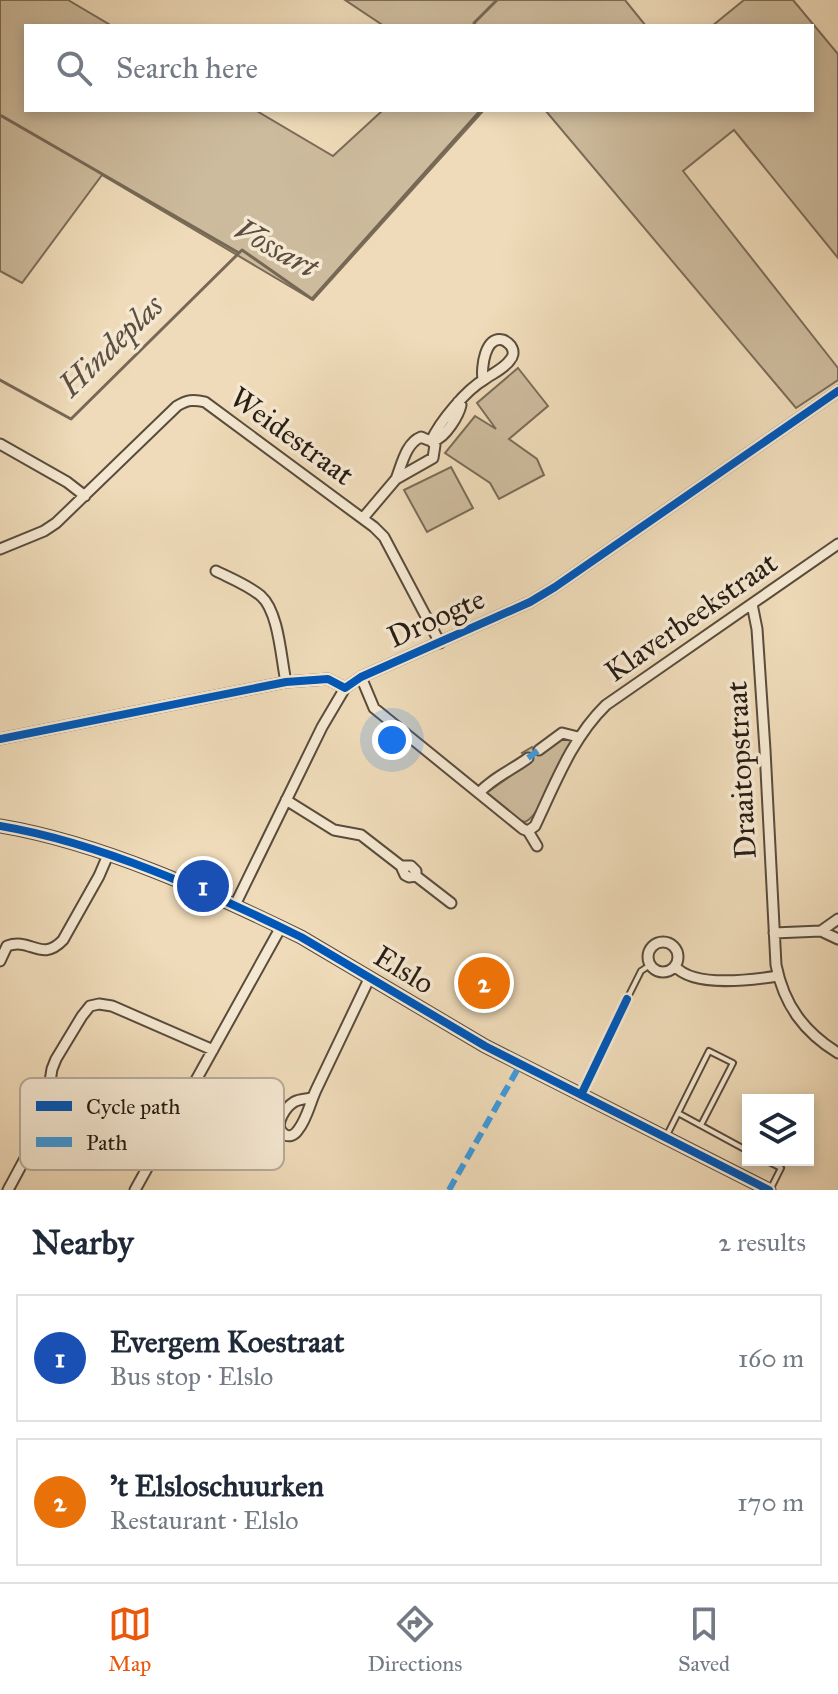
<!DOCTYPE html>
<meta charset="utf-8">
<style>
:root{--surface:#fff;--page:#f6f6f7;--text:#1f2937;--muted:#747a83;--line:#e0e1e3;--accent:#ea580c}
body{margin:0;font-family:"IM FELL Great Primer",serif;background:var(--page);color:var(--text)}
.controls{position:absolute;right:24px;bottom:24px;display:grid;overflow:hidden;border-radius:0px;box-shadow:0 4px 12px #0003}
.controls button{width:72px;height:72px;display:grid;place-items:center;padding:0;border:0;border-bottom:2px solid var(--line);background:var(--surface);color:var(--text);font:40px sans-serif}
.you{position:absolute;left:392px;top:740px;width:28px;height:28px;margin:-20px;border:6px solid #fff;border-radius:50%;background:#1a73e8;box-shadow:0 0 0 12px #1a73e833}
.badge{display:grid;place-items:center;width:52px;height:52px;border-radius:50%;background:var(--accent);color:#fff;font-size:26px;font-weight:700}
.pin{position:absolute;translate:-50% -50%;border:4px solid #fff;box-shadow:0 2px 8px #0006}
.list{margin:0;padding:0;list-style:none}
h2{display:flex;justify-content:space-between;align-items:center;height:104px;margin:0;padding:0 32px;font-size:34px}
h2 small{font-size:26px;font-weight:400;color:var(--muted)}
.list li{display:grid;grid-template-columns:52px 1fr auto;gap:24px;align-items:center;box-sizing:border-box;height:128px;margin:0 16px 16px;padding:0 16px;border:2px solid var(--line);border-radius:0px}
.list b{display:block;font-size:30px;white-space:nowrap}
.list p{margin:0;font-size:26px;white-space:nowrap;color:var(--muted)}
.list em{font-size:26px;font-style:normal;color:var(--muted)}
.icon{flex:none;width:44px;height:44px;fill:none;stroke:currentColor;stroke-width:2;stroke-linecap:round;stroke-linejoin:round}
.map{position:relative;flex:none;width:838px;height:1190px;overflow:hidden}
.search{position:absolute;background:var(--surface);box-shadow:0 4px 12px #0003;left:24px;right:24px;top:24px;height:88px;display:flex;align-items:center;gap:20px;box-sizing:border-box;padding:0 28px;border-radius:0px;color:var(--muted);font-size:30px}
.sheet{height:392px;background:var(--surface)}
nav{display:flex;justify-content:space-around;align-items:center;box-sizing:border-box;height:112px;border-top:2px solid var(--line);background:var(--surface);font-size:22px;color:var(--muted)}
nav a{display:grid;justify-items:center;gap:4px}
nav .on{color:var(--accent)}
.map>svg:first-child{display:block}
.green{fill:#cdbb9d;stroke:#7a6c58;stroke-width:2}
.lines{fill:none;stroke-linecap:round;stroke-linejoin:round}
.stream{stroke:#766855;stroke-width:3}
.service-casing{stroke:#594c3d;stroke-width:8}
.minor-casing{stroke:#594c3d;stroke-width:13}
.tertiary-casing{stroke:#594c3d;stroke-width:15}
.service{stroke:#f5e8d2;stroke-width:4}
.minor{stroke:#f5e8d2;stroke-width:9}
.tertiary{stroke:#f5e8d2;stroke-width:11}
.quiet{stroke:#3d9bde;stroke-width:6;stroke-dasharray:12 6;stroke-linecap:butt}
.cycleway-casing{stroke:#f5e8d2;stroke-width:13}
.cycleway{stroke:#0057b8;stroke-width:8}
.labels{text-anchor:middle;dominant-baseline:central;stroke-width:7;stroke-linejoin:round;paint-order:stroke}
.street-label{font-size:30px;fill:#271d14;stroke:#f5e8d2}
.water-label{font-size:32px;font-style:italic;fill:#5c4f40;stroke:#f5e8d2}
.key{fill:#f5e8d2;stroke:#b7ab99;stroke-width:2}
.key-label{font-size:22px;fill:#271d14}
</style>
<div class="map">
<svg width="838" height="1190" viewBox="0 0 838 1190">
<rect width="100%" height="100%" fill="#efdbb9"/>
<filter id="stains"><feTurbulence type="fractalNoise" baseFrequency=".0025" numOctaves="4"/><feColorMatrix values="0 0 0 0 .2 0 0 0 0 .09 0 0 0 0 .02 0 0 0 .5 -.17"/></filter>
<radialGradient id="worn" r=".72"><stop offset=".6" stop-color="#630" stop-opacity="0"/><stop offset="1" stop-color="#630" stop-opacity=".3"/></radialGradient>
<path class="green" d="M0,0H68L112,26H26V110H255L333,156L383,110H484L313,300L102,175L22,283L0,271Z
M345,0H625L646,26H384Z
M744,0H793L838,54V258L734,130L683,171L838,368V380L796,408L545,110H812V26H712Z
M518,368L548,406L509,439L537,459L544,475L499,499L490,483L445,453L475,416L496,429L477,403Z
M451,467L473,508L427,532L404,490Z
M561,737L573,739C564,758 542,814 525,822L518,820L485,794L533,760L529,754L525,756L522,753L532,747L538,754Z"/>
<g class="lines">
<path class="stream" d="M476,26L474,23L497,0
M0,115L239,253L242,250L312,299L481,110
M0,380L71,419L238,254"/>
<g class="service-casing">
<path id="service" d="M627,999L641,971L650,965
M678,1113L709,1051L733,1063L701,1125
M666,1137L678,1113L748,1151
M765,1160L781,1168L771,1188"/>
</g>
<g class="minor-casing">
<path id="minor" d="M431,441C440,421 466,390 485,379C492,374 505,368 510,360C513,357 514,352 512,348C511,345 506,341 503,340C485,335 481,368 483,379
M0,444L67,482L85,496
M396,479C402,464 406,443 421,437C426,439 430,442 435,440C445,438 459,415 461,405L458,402
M363,518L396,479L433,458L435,445L431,441
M0,549L44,531L56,523L177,406C187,400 193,399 205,402L374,527L384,537L440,643
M216,571C230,578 248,585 261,596C279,612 281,659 286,682
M752,604L757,629L765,750L776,965C784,1005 804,1032 838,1053
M361,677L374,708L523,829L528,831L535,826C555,784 572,738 606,705L838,544
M0,739L286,682L328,679L345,688L361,677L530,602L555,587L838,391
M539,750L562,733L578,737
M479,793C492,778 512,770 528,758
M286,800L334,830L361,835L401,866L405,875L409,877L416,876
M528,831L537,846
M401,866H411L416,871V876L451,903
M235,905L322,727L345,688
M821,931L838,919
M774,933L821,931L838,939
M648 957a15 15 0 1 1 30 0a15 15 0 1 1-30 0Z
M0,961L7,946C31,937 41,963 63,940L99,876L108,855
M675,966C693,988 752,980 778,976
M312,1098C306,1099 299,1099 294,1102C286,1107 273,1125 283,1133C288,1138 294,1136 298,1130C307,1119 310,1103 316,1090C334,1052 352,1015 370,977
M8,1190L43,1125L52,1069L56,1059L82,1016L90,1006L99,1004L112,1006L213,1050
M135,1190L281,927"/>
</g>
<g class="tertiary-casing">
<path id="tertiary" d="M0,826C101,843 209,892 301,937L485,1046L769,1190"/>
</g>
<use href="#service" class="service"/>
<use href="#minor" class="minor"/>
<use href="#tertiary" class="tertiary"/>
<path class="quiet" d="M528,758L539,750
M449,1190L520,1065"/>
<g class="cycleway-casing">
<path id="cycleway" d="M0,739L286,682L328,679L345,688L361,677L530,602L555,587L838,391
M0,826C101,843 209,892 301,937L485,1046L769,1190
M581,1095L627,999"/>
</g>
<use href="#cycleway" class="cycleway"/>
</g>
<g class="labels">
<g class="street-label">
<text transform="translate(292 436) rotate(36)">Weidestraat</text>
<text transform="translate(691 617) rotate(-35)">Klaverbeekstraat</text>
<text transform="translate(436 618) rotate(-24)">Droogte</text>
<text transform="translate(741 770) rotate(-93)">Draaitopstraat</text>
<text transform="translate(404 970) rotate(31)">Elslo</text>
</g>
<g class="water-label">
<text transform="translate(276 248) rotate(29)">Vossart</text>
<text transform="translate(111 346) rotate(-44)">Hindeplas</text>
</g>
</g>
<rect x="20" y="1078" width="264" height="92" rx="12" class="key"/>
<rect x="36" y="1101" width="36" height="10" fill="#0057b8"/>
<rect x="36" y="1137" width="36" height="10" fill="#3d9bde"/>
<g class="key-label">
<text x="86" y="1114">Cycle path</text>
<text x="86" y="1150">Path</text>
</g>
<rect width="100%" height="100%" filter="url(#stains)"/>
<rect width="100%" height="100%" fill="url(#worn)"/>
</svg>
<div class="controls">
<button><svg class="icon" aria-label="layers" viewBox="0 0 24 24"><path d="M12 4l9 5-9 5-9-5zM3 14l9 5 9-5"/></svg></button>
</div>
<div class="you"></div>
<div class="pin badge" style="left:203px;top:886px;background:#1a4fb4">1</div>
<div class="pin badge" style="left:484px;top:983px;background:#e8710a">2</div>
<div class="search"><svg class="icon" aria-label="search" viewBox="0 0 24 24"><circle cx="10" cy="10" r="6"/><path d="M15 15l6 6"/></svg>Search here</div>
</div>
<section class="sheet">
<h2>Nearby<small>2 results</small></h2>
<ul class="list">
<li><span class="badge" style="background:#1a4fb4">1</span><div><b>Evergem Koestraat</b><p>Bus stop · Elslo</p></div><em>160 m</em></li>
<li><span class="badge" style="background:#e8710a">2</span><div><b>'t Elsloschuurken</b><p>Restaurant · Elslo</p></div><em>170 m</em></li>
</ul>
</section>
<nav>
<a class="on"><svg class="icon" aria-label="map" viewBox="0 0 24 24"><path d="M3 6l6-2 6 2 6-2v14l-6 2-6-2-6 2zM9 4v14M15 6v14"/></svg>Map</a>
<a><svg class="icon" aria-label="directions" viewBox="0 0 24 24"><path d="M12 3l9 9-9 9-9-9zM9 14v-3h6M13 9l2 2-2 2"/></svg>Directions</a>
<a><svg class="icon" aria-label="saved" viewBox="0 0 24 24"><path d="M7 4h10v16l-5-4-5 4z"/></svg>Saved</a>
</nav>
